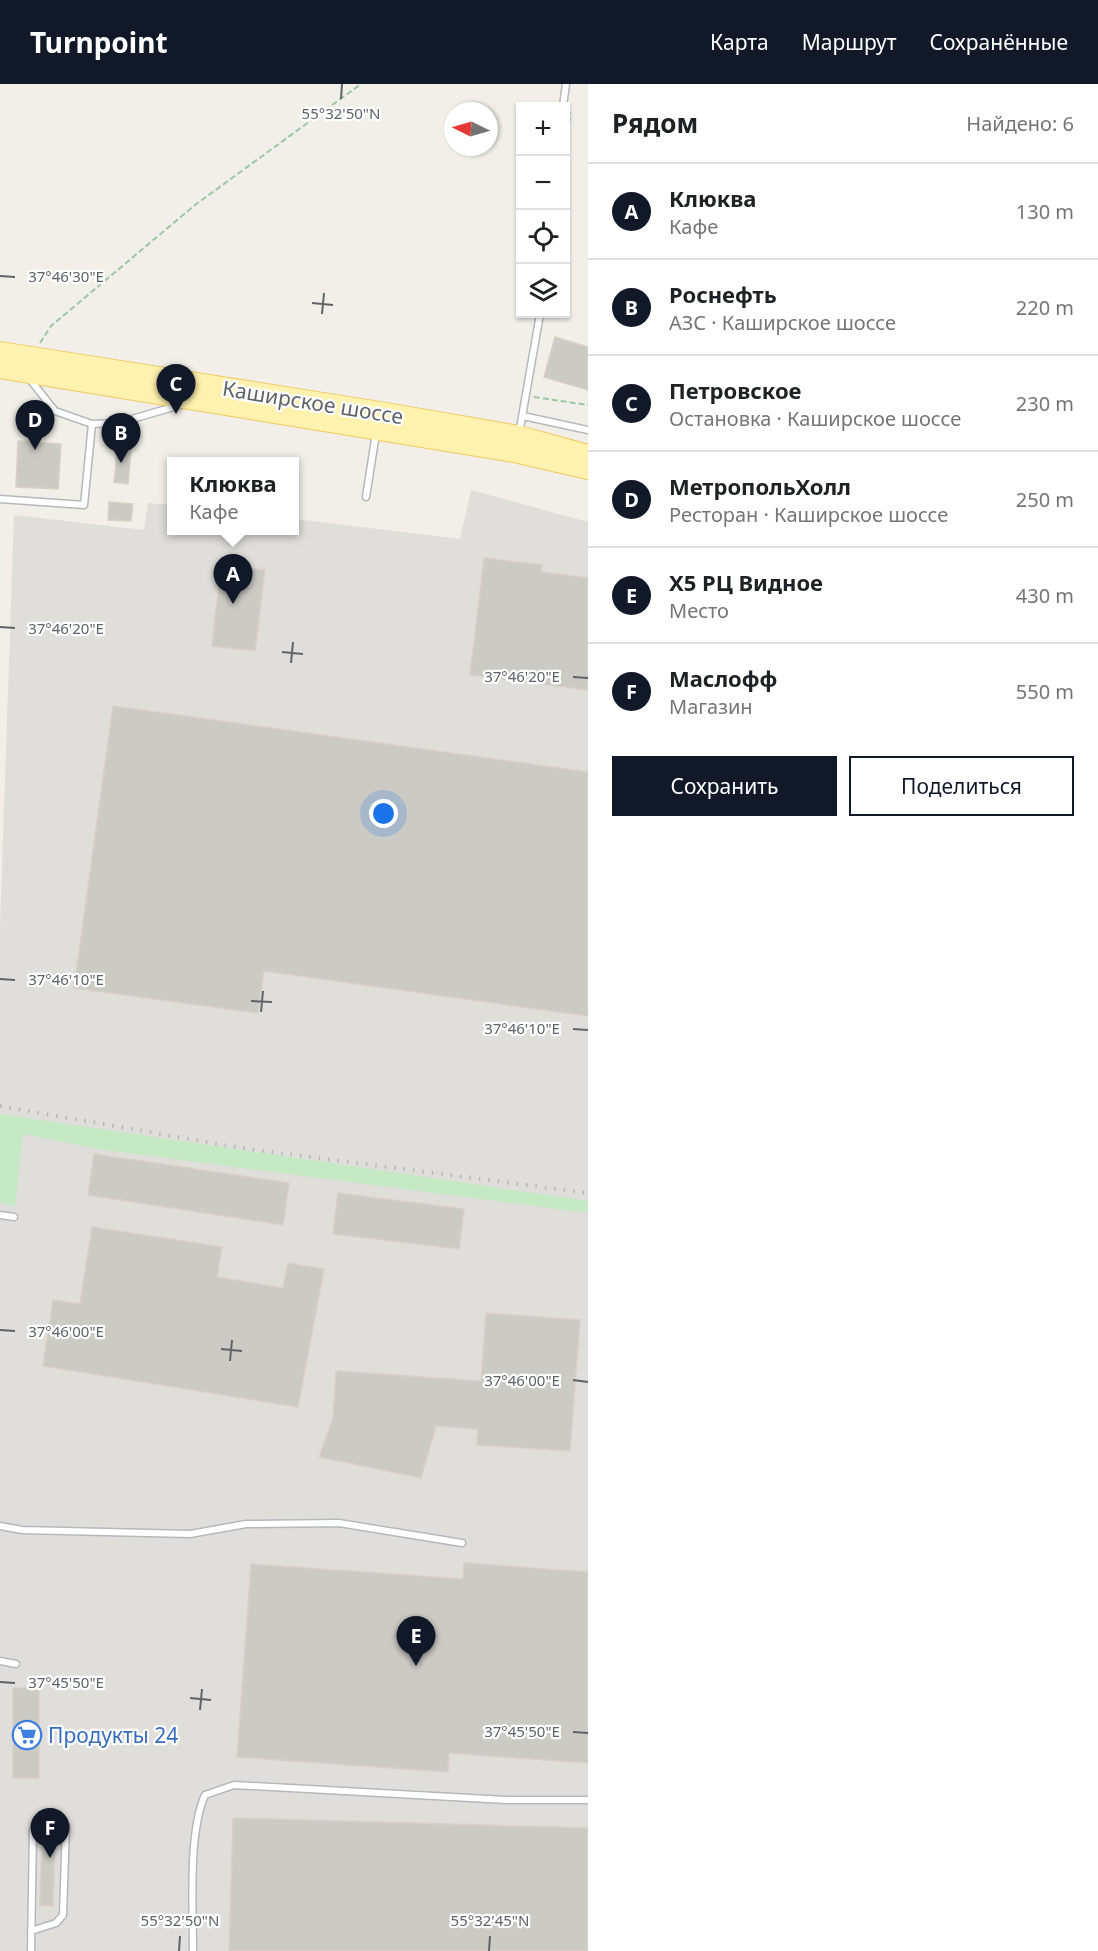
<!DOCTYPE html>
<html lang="ru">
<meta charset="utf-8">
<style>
:root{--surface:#fff;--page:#f6f6f6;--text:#202124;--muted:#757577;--line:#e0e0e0;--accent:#111827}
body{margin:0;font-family:"Noto Sans",sans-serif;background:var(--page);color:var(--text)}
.controls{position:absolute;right:18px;top:18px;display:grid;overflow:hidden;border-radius:0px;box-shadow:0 2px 4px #0004}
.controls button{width:54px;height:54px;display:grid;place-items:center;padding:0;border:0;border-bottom:2px solid var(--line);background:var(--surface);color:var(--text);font:30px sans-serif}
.compass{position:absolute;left:444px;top:18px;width:54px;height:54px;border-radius:50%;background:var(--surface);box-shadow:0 2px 4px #0004;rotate:275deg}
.you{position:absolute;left:384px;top:730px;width:21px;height:21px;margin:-15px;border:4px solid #fff;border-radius:50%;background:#1a73e8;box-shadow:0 0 0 9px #1a73e833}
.badge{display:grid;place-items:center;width:39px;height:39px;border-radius:50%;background:var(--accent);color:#fff;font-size:20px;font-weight:700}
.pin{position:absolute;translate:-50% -50px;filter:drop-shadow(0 2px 3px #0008)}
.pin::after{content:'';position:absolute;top:32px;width:21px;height:18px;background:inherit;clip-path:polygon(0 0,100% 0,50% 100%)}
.popup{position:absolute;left:167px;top:373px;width:132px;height:78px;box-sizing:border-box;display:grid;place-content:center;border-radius:0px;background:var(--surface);filter:drop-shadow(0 2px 4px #0005);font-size:20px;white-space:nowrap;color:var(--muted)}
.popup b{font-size:22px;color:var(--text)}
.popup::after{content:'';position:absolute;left:50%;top:100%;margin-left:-12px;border:12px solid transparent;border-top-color:var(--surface)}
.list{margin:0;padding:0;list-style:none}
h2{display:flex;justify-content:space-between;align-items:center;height:78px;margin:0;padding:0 24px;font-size:26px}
h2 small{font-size:20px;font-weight:400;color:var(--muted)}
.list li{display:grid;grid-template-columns:39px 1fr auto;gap:18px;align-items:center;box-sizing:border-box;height:96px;padding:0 24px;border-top:2px solid var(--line)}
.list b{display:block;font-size:22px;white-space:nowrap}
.list p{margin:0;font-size:20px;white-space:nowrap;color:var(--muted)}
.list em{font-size:20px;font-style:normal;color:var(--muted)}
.actions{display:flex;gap:12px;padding:18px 24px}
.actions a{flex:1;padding:14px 0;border:2px solid var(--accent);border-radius:0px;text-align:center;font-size:21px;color:var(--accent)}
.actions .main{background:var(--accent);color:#fff}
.icon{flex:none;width:33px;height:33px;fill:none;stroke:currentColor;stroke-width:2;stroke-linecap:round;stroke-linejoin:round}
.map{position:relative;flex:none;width:588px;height:1867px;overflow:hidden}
header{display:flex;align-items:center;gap:36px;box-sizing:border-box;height:84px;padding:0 30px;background:var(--accent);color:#fff}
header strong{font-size:28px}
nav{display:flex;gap:33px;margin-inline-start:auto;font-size:21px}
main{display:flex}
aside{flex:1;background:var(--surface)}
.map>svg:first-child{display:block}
.industrial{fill:#e0deda}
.green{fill:#c5e8c5}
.building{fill:#cccac5;stroke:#d6d1c6;stroke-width:1.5}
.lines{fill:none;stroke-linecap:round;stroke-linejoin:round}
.lane-casing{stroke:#b5b8bc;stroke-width:9}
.primary-casing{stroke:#f2c960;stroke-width:22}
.path{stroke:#9cc7a9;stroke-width:2;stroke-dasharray:6 3;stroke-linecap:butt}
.lane{stroke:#fff;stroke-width:6}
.primary{stroke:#fff2af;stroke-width:20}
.rail{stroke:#b6b7b8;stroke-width:4;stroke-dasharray:1.5 8;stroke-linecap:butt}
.ticks{fill:none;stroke:#5f6368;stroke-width:2}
.labels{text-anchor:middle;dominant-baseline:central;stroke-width:4.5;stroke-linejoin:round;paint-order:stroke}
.street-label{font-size:21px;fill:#5f6368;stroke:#fff}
.shop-label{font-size:21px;fill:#366cbe;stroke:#fff;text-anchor:start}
.ticks-label{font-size:15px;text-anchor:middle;fill:#5f6368;stroke:#fff;stroke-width:4.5;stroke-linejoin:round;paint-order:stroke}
</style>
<header>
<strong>Turnpoint</strong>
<nav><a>Карта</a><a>Маршрут</a><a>Сохранённые</a></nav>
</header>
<main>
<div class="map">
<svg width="588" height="1867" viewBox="0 0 588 1867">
<rect width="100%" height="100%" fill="#f1efe8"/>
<path class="industrial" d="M471,406L588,438V1867H0V841L14,431L144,446L148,419L171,421L172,446H294L295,435L460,455Z"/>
<path class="green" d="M0,1030L588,1117V1129L98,1065L23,1050L15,1123L0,1118Z"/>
<path class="building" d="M555,253L588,263V306L544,293Z
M119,352L132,354L128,400L114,398Z
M18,357L61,360L58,405L16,403Z
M109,418L133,420L131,437L108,436Z
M484,474L542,481L541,488L588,494V606L470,591Z
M221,481L265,486L255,567L212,562Z
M113,622L588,688V932L264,887L258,929L74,904Z
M94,1070L289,1099L283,1141L88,1111Z
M338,1109L464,1125L459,1165L333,1150Z
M92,1143L222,1163L217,1193L283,1204L288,1179L324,1185L298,1323L43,1282L53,1216L80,1220Z
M486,1229L580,1236L570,1367L477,1361L478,1345L436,1342L421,1394L319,1373L333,1334L336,1287L481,1297Z
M464,1479L588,1488V1679L449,1669L448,1688L237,1673L251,1480L463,1495Z
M13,1604H39V1694H13Z
M233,1734L588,1744V1867H229Z
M42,1757H55L53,1822L40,1821Z"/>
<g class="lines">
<g class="lane-casing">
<path id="lane" d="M563,22L566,0
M28,293L55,327L92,340
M523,332L588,346
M519,350L540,230
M366,413L376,349
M0,415L84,421L92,340L118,339L184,320
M0,1131L14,1133
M0,1442L22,1446L190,1450L246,1440L339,1439L462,1459
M0,1577L16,1580
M31,1867L33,1746C44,1738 52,1738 66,1742L63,1831L56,1839L31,1847
M193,1867C193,1825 188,1748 205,1711L234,1701L506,1716H588"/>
</g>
<g class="primary-casing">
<path id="primary" d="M0,268L380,328L519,352L588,371
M0,284L514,368L588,385"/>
</g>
<path class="path" d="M566,84L570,28
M40,259L51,242L195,121L361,0
M534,313L588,321"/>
<use href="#lane" class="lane"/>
<use href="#primary" class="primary"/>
<path class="rail" d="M0,1022L241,1064L588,1109"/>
</g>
<path class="ticks" d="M341,15L342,0M0,192L15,193M312,219L333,221M322,230L324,209M0,543L15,544M282,568L303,570M291,579L293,558M573,593L588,594M0,895L15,896M251,917L272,918M261,928L263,907M573,945L588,946M0,1246L15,1247M221,1265L242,1267M230,1277L232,1256M573,1296L588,1298M0,1598L15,1599M190,1614L211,1616M200,1626L202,1605M573,1648L588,1649M179,1867L180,1852M489,1867L490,1852"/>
<defs>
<g id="supermarket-ring" transform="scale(1.5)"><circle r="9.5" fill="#fff" stroke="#3f7fe0" stroke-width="1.5"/><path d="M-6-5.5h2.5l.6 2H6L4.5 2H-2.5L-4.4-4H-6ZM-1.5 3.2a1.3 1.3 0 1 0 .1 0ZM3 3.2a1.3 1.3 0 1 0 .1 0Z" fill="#3f7fe0"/></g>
</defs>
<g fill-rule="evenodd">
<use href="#supermarket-ring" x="27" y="1651"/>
</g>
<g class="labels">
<g class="street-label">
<text transform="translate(313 318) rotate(9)">Каширское шоссе</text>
</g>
<g class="shop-label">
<text x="48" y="1651">Продукты 24</text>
</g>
</g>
<g class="ticks-label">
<text x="341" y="35">55°32'50"N</text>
<text x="66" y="198">37°46'30"E</text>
<text x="66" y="550">37°46'20"E</text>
<text x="522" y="598">37°46'20"E</text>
<text x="66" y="901">37°46'10"E</text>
<text x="522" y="950">37°46'10"E</text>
<text x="66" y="1253">37°46'00"E</text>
<text x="522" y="1302">37°46'00"E</text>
<text x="66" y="1604">37°45'50"E</text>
<text x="522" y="1653">37°45'50"E</text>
<text x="180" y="1842">55°32'50"N</text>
<text x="490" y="1842">55°32'45"N</text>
</g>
</svg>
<div class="controls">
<button>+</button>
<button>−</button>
<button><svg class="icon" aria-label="locate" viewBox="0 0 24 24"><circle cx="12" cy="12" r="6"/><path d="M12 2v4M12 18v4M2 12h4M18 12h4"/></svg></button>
<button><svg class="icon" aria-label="layers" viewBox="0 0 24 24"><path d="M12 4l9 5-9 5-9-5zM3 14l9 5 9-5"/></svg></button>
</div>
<svg class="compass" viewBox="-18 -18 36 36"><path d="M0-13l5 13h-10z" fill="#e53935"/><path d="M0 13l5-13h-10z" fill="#757577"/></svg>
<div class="you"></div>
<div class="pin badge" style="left:233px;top:520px">A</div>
<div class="popup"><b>Клюква</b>Кафе</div>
<div class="pin badge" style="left:121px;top:379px">B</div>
<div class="pin badge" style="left:176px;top:330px">C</div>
<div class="pin badge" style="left:35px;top:366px">D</div>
<div class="pin badge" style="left:416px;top:1582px">E</div>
<div class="pin badge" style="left:50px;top:1774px">F</div>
</div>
<aside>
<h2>Рядом<small>Найдено: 6</small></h2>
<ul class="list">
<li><span class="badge">A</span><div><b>Клюква</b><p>Кафе</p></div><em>130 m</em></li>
<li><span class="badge">B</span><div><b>Роснефть</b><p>АЗС · Каширское шоссе</p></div><em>220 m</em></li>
<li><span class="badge">C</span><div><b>Петровское</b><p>Остановка · Каширское шоссе</p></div><em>230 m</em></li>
<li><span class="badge">D</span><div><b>МетропольХолл</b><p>Ресторан · Каширское шоссе</p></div><em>250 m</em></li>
<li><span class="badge">E</span><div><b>X5 РЦ Видное</b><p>Место</p></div><em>430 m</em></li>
<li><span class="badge">F</span><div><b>Маслофф</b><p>Магазин</p></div><em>550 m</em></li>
</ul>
<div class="actions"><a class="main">Сохранить</a><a>Поделиться</a></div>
</aside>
</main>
